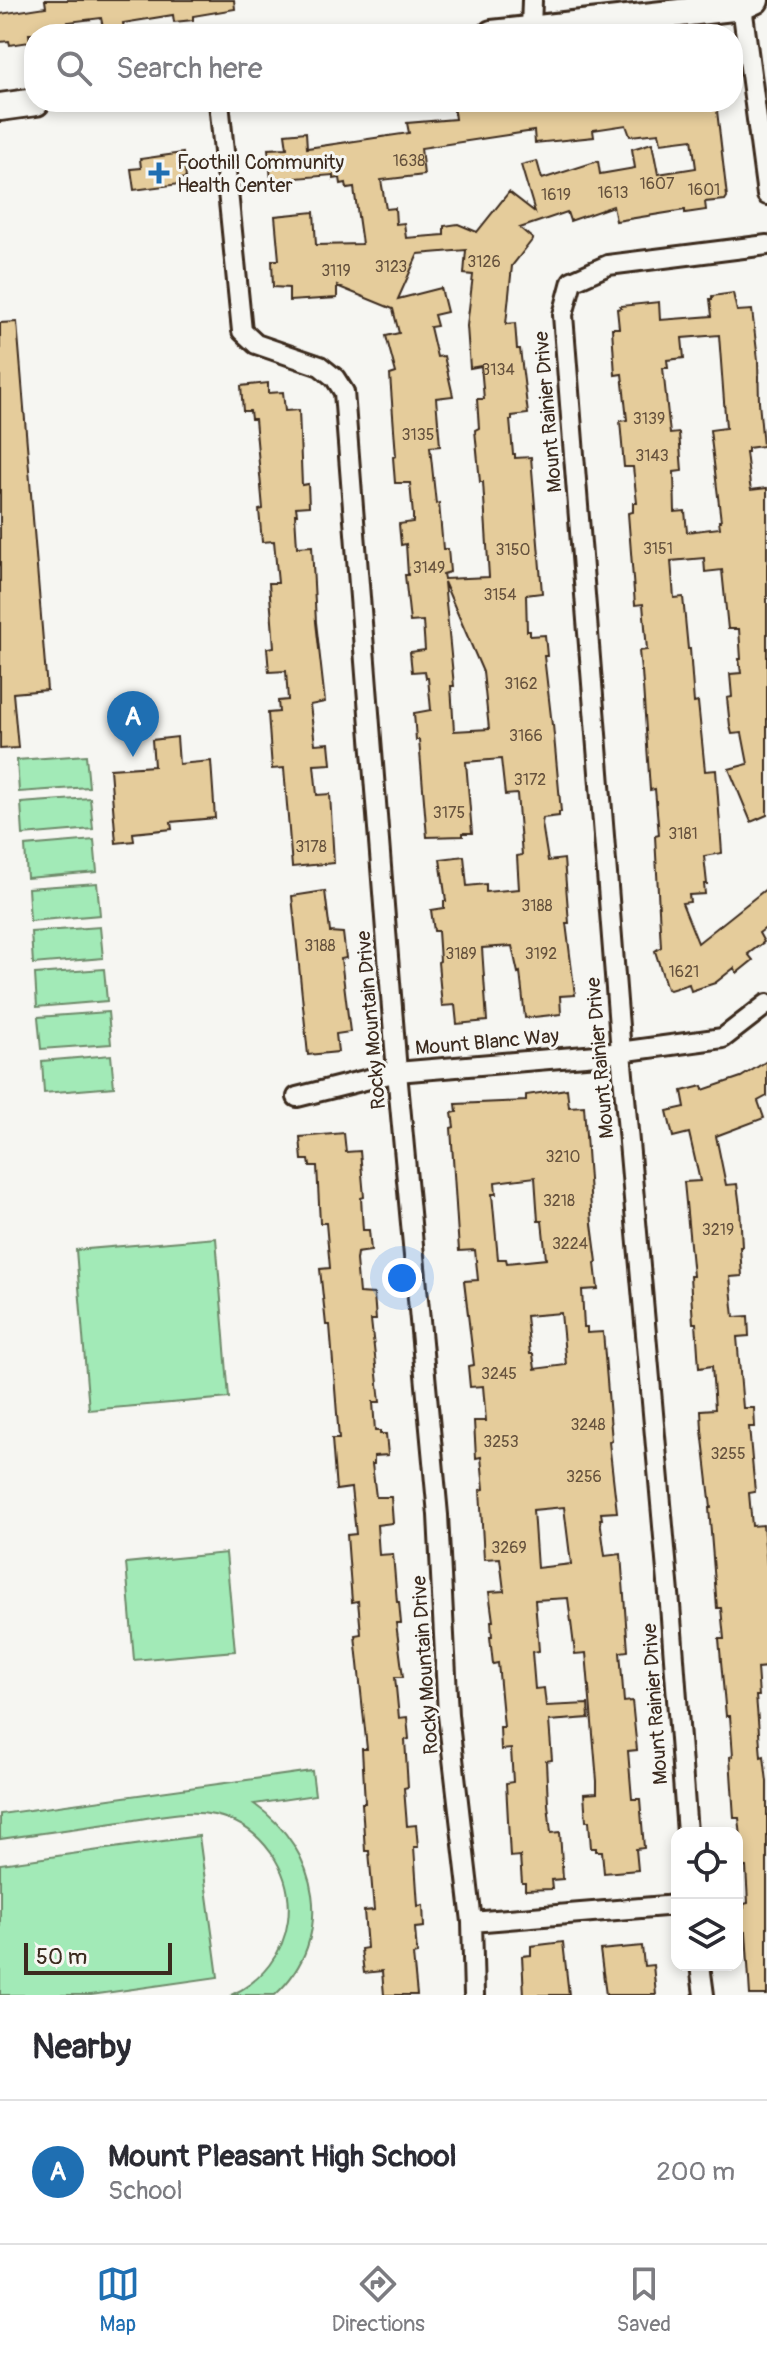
<!DOCTYPE html>
<style>
:root{--surface:#fff;--page:#f2f2f3;--text:#2b2b33;--muted:#7c7c81;--line:#e1e1e2;--accent:#1f6fb2}
body{margin:0;font-family:Pangolin,sans-serif;background:var(--page);color:var(--text)}
.controls{position:absolute;right:24px;bottom:24px;display:grid;overflow:hidden;border-radius:16px;box-shadow:0 4px 12px #0003}
.controls button{width:72px;height:72px;display:grid;place-items:center;padding:0;border:0;border-bottom:2px solid var(--line);background:var(--surface);color:var(--text);font:40px sans-serif}
.scale{position:absolute;left:24px;bottom:20px;width:148px;box-sizing:border-box;padding-left:8px;border:4px solid #3b2a1e;border-top:0;font-size:22px;line-height:28px;white-space:nowrap;color:#3b2a1e;-webkit-text-stroke:6px #f6f6f2;paint-order:stroke}
.you{position:absolute;left:402px;top:1278px;width:28px;height:28px;margin:-20px;border:6px solid #fff;border-radius:50%;background:#1a73e8;box-shadow:0 0 0 12px #1a73e833}
.badge{display:grid;place-items:center;width:52px;height:52px;border-radius:50%;background:var(--accent);color:#fff;font-size:26px;font-weight:700}
.pin{position:absolute;translate:-50% -66px;filter:drop-shadow(0 2px 4px #0008)}
.pin::after{content:'';position:absolute;top:42px;width:28px;height:24px;background:inherit;clip-path:polygon(0 0,100% 0,50% 100%)}
.list{margin:0;padding:0;list-style:none}
h2{display:flex;justify-content:space-between;align-items:center;height:104px;margin:0;padding:0 32px;font-size:34px}
h2 small{font-size:26px;font-weight:400;color:var(--muted)}
.list li{display:grid;grid-template-columns:52px 1fr auto;gap:24px;align-items:center;box-sizing:border-box;height:144px;padding:0 32px;border-top:2px solid var(--line)}
.list b{display:block;font-size:30px;white-space:nowrap}
.list p{margin:0;font-size:26px;white-space:nowrap;color:var(--muted)}
.list em{font-size:26px;font-style:normal;color:var(--muted)}
.icon{flex:none;width:44px;height:44px;fill:none;stroke:currentColor;stroke-width:2;stroke-linecap:round;stroke-linejoin:round}
.map{position:relative;flex:none;width:767px;height:1995px;overflow:hidden}
.search{position:absolute;background:var(--surface);box-shadow:0 4px 12px #0003;left:24px;right:24px;top:24px;height:88px;display:flex;align-items:center;gap:20px;box-sizing:border-box;padding:0 28px;border-radius:32px;color:var(--muted);font-size:30px}
.sheet{height:248px;background:var(--surface)}
nav{display:flex;justify-content:space-around;align-items:center;box-sizing:border-box;height:112px;border-top:2px solid var(--line);background:var(--surface);font-size:22px;color:var(--muted)}
nav a{display:grid;justify-items:center;gap:4px}
nav .on{color:var(--accent)}
.map>svg:first-child{display:block}
.green{fill:#a2eab7;stroke:#6e8a6a;stroke-width:2}
.building{fill:#e5cc9b;stroke:#3b2a1e;stroke-width:2;fill-rule:evenodd}
.lines{fill:none;stroke-linecap:round;stroke-linejoin:round}
.street-casing{stroke:#3b2a1e;stroke-width:24}
.secondary-casing{stroke:#3b2a1e;stroke-width:32}
.street{stroke:#f6f6f2;stroke-width:18}
.secondary{stroke:#f6f6f2;stroke-width:26}
.poi-dot{fill:#1f6fb2;stroke:#f6f6f2;stroke-width:3}
.labels{text-anchor:middle;dominant-baseline:central;stroke-width:6;stroke-linejoin:round;paint-order:stroke}
.number-label{font-size:16px;fill:#66523d}
.poi-label{font-size:20px;fill:#3b2a1e;stroke:#f6f6f2;text-anchor:start}
.street-label{font-size:20px;fill:#3b2a1e;stroke:#f6f6f2}
</style>
<div class="map">
<svg width="767" height="1995" viewBox="0 0 767 1995">
<rect width="100%" height="100%" fill="#f6f6f2"/>
<filter id="ink" filterUnits="userSpaceOnUse"><feTurbulence type="fractalNoise" baseFrequency=".0125" numOctaves="2"/><feDisplacementMap in="SourceGraphic" scale="16" xChannelSelector="R" yChannelSelector="G"/><feConvolveMatrix kernelMatrix="1 2 1 2 8 2 1 2 1" color-interpolation-filters="sRGB"/></filter>
<g filter="url(#ink)">
<path class="green" d="M86,755L89,787L19,792L17,760Z
M90,798L93,829L23,835L21,803Z
M94,840L97,872L27,878L25,846Z
M97,883L100,915L30,921L28,888Z
M100,927L103,958L33,964L31,932Z
M104,969L107,1001L37,1007L35,974Z
M108,1012L111,1044L41,1049L38,1017Z
M111,1055L114,1087L44,1093L42,1061Z
M216,1238L229,1398L89,1410L76,1250Z
M226,1553L235,1651L134,1660L126,1563Z
M312,1771L315,1795L254,1804C319,1849 337,1938 275,1995H231C261,1982 284,1953 288,1920C294,1872 262,1825 214,1815C186,1809 156,1817 128,1821C85,1827 43,1833 0,1839V1814Z
M199,1836L218,1977L91,1995H0V1864Z"/>
<path class="building" d="M45,0H234L235,9L193,16V20L174,22L173,15L123,23L124,29L104,32L101,18L68,22L70,34H29L30,42L10,45L9,41L0,42V14L46,7Z
M469,102H716L727,197L725,200L705,202L706,210L685,213V210L616,221L613,206L570,221L567,212L520,228L533,239L512,266L506,324L515,323L517,349H520L528,414L512,416V420H510L513,454H515V458L531,457L542,593L526,595L527,631H530V636L545,635L547,656H544L552,725H553L561,812H559V816L543,818L542,823L548,861L564,859L569,923H566L575,995L560,996L561,1014L525,1018L520,972L518,973L512,946L482,948L487,1021L457,1024L455,1005L442,1006L438,962L440,961L438,931H434L431,910L444,908V901H446L440,859L464,856L467,886L486,884V892L519,889L517,856L522,855L517,794L505,795L501,759L466,762L472,833H463V836L427,837L419,740H416L414,713L431,710L428,678H426L425,671L412,672L410,652L425,650L423,621L410,622L405,575H408L406,544L401,545L399,524L413,522V515L410,483H395L393,457L396,456L390,375L396,373L386,336L399,333L393,309L337,286V298L289,301V288L273,287L272,260H279L275,216L314,212L316,245L362,244L354,188L347,189L346,183L341,184L340,178L333,179V175L271,180L268,149L287,148L285,134L306,132L307,148L409,133L407,123L455,119L453,104ZM626,125L630,136L659,133L661,143L692,139L696,168L658,174L652,143L632,149L635,168L600,174L598,161L542,179L537,161L521,165L535,212L509,192L477,232L458,224L444,226V235L406,238L404,223L396,224L395,208L386,209L381,180L424,175L421,148L534,131L535,143L594,137L593,130ZM466,250L464,274L473,275L467,326L470,368L481,366L484,399H477L479,428L475,430L480,482H483L489,577L444,579L443,574L450,572L448,549H443L439,503L436,504L430,447L440,446L436,398L453,396L444,356L437,357L430,327L437,326L434,315L447,312L441,288L398,299L418,254ZM444,582L483,672L489,729L454,731L451,686H454Z
M183,153L186,178L179,179L180,184L134,190L131,169L141,168L140,159Z
M733,293L737,311L752,310L758,360L759,402L763,446L748,448V452H746L750,485L751,490L767,488V815L751,822L729,769L748,764L742,733L732,734L730,726L727,698L732,697L730,674L741,673L739,659H741L739,629H728L722,570L705,572L704,558L671,561L674,598L683,597L688,649H690L694,703L698,702L705,771L716,770L722,853L704,856L707,884H704L705,894L689,895L690,902L682,903L698,943L767,888V927L759,933L764,942L748,954L753,960L737,973L734,968L715,983L691,991L689,984L670,990L667,989L655,951L661,947L655,836L659,835L655,789L650,790L642,671H641L639,651L647,650L643,604L635,605L628,513L633,512V503H637L633,467H624L620,421L627,420L622,374L615,375L612,328H619L617,309L621,308L620,306L659,302L660,320L712,316L710,299H712V296ZM719,335L726,428L710,430L721,521H719L720,528L687,532L685,511L675,512L674,472L682,471L679,433L670,434L663,368H668L667,360L684,358L682,338Z
M17,322L47,690L13,693L18,748L0,749V323Z
M268,383V393L283,392L285,411L299,410L302,485L308,484L309,506L296,507L297,514H295L297,547L312,546L316,622L325,702L310,705L315,744L329,743L331,764L314,765L317,795L330,794L334,863L292,867L284,768L272,769L268,713L279,712L278,701L288,700L286,671L269,672L267,648L274,647L269,583H278L274,541L262,542L259,510L263,509L255,419H251L250,411H243L241,386Z
M177,737L179,764L211,761L215,818L171,822L172,829L133,833L134,841L116,843L110,769L154,766L152,740Z
M325,891L330,932L343,933L346,958L341,959L350,1032L336,1034L338,1052L308,1055L292,896Z
M767,1061V1096L758,1101L764,1118L716,1136L726,1185L737,1184L740,1207L742,1247H740L742,1276L730,1277L734,1317L748,1316L749,1336L737,1337L743,1408H754L755,1427H749L755,1492L749,1493L752,1526L763,1525L767,1566V1667L757,1668L759,1696H756L761,1757L764,1756L767,1782V1995H750L746,1932H743L741,1909L744,1908V1904L748,1903L746,1867H738L737,1848L742,1847L739,1818H734L730,1757L733,1756L730,1716H726L719,1639H724L721,1608H717L709,1508H711L702,1430L701,1410L715,1409L712,1366L699,1368L696,1323H693L690,1276H693L684,1182L700,1181L689,1133L673,1137L667,1111L685,1107L682,1091L702,1086L703,1090L741,1077Z
M567,1089L569,1107L584,1106L592,1224L597,1262L595,1263L598,1289L582,1290L584,1327H587V1333L603,1332L612,1441L609,1442L617,1512L601,1513L602,1519H600L605,1556L621,1554L628,1651L620,1652L624,1702L632,1701L637,1750L628,1751L632,1799H640L644,1848L636,1849L638,1870L604,1873L602,1851H596V1848H591L589,1821H586L584,1794L597,1793V1781L586,1653L575,1654L568,1598L535,1600L539,1651L532,1652L535,1689L544,1688L546,1706L588,1704L589,1718L549,1721L552,1760L546,1761L548,1804L551,1833L560,1832L563,1879L551,1880L552,1889L525,1890V1883H522L520,1856L510,1857L506,1783L513,1782L511,1749L501,1750L500,1727H504L498,1663L493,1664L490,1637H492L491,1621H493L489,1592L504,1591L500,1558L484,1559L480,1490L484,1489L481,1457L476,1458L474,1421H486L483,1386L470,1387L468,1366L474,1365L464,1281L478,1280L475,1250L459,1251L451,1128L454,1127L452,1113L457,1112L456,1104L526,1101V1095ZM535,1177L538,1221H542L546,1259L507,1263L506,1259H498L492,1194H496L495,1182ZM561,1313L566,1365L535,1369L533,1354H530L526,1316ZM564,1507L571,1564L537,1568L533,1510Z
M344,1133L346,1152L360,1151L364,1197L361,1198L363,1230H369L371,1251L357,1253L356,1260L359,1293L374,1294L376,1320H371L380,1402H373L375,1431H380V1434H386L388,1455L374,1456V1464H372L376,1497H391L393,1523L377,1525L379,1555L393,1554L397,1602H399L401,1623H396L403,1677H395L399,1718L407,1717L409,1739L405,1740L408,1787L404,1788L407,1826L416,1825L418,1847H414L418,1906L423,1905L424,1927L415,1928L417,1954L413,1955L417,1995H384L382,1971L364,1973L361,1949L367,1948L364,1911L374,1910L369,1851H365L362,1803H365L362,1749H367L355,1635L361,1634L358,1601L352,1602L347,1535L356,1534L351,1488L336,1490L332,1439H339L330,1325H326L320,1269L330,1268L326,1223H320L317,1166H310L309,1160H302L300,1137Z
M563,1942L569,1995H524L522,1956L531,1955V1946Z
M642,1946L644,1966L653,1965L656,1995H606L600,1950Z"/>
<g class="lines">
<g class="street-casing">
<path id="street" d="M742,6L767,195
M531,29L532,0
M219,102L242,331L256,344L320,366L335,378L344,392L397,1072L438,1515L448,1715L472,1922L474,1995
M297,1097L397,1072L597,1055L723,1038L767,1004
M687,1833L670,1605L621,1052L563,315L572,281L608,265L767,245
M472,1922L677,1905
M700,1965L704,1995"/>
</g>
<g class="secondary-casing">
<path id="secondary" d="M492,34L742,6L755,0
M0,107L36,102"/>
</g>
<use href="#street" class="street"/>
<use href="#secondary" class="secondary"/>
</g>
</g>
<path class="poi-dot" d="M155 161h8v8h8v8h-8v8h-8v-8h-8v-8h8z"/>
<g class="labels">
<g class="number-label">
<text x="409" y="161">1638</text>
<text x="657" y="184">1607</text>
<text x="704" y="190">1601</text>
<text x="613" y="193">1613</text>
<text x="556" y="195">1619</text>
<text x="484" y="262">3126</text>
<text x="391" y="267">3123</text>
<text x="336" y="271">3119</text>
<text x="498" y="370">3134</text>
<text x="649" y="419">3139</text>
<text x="418" y="435">3135</text>
<text x="652" y="456">3143</text>
<text x="658" y="549">3151</text>
<text x="513" y="550">3150</text>
<text x="429" y="568">3149</text>
<text x="500" y="595">3154</text>
<text x="521" y="684">3162</text>
<text x="526" y="736">3166</text>
<text x="530" y="780">3172</text>
<text x="449" y="813">3175</text>
<text x="683" y="834">3181</text>
<text x="311" y="847">3178</text>
<text x="537" y="906">3188</text>
<text x="320" y="946">3188</text>
<text x="461" y="954">3189</text>
<text x="541" y="954">3192</text>
<text x="684" y="972">1621</text>
<text x="563" y="1157">3210</text>
<text x="559" y="1201">3218</text>
<text x="718" y="1230">3219</text>
<text x="570" y="1244">3224</text>
<text x="499" y="1374">3245</text>
<text x="588" y="1425">3248</text>
<text x="501" y="1442">3253</text>
<text x="728" y="1454">3255</text>
<text x="584" y="1477">3256</text>
<text x="509" y="1548">3269</text>
</g>
<g class="poi-label">
<text x="177" y="162">Foothill Community<tspan x="177" dy="23">Health Center</tspan></text>
</g>
<g class="street-label">
<text transform="translate(548 412) rotate(-95)">Mount Rainier Drive</text>
<text transform="translate(371 1020) rotate(-95)">Rocky Mountain Drive</text>
<text transform="translate(487 1042) rotate(-5)">Mount Blanc Way</text>
<text transform="translate(600 1058) rotate(-95)">Mount Rainier Drive</text>
<text transform="translate(425 1665) rotate(-94)">Rocky Mountain Drive</text>
<text transform="translate(655 1704) rotate(-94)">Mount Rainier Drive</text>
</g>
</g>
</svg>
<div class="controls">
<button><svg class="icon" aria-label="locate" viewBox="0 0 24 24"><circle cx="12" cy="12" r="6"/><path d="M12 2v4M12 18v4M2 12h4M18 12h4"/></svg></button>
<button><svg class="icon" aria-label="layers" viewBox="0 0 24 24"><path d="M12 4l9 5-9 5-9-5zM3 14l9 5 9-5"/></svg></button>
</div>
<div class="scale">50 m</div>
<div class="you"></div>
<div class="pin badge" style="left:133px;top:757px">A</div>
<div class="search"><svg class="icon" aria-label="search" viewBox="0 0 24 24"><circle cx="10" cy="10" r="6"/><path d="M15 15l6 6"/></svg>Search here</div>
</div>
<section class="sheet">
<h2>Nearby<small></small></h2>
<ul class="list">
<li><span class="badge">A</span><div><b>Mount Pleasant High School</b><p>School</p></div><em>200 m</em></li>
</ul>
</section>
<nav>
<a class="on"><svg class="icon" aria-label="map" viewBox="0 0 24 24"><path d="M3 6l6-2 6 2 6-2v14l-6 2-6-2-6 2zM9 4v14M15 6v14"/></svg>Map</a>
<a><svg class="icon" aria-label="directions" viewBox="0 0 24 24"><path d="M12 3l9 9-9 9-9-9zM9 14v-3h6M13 9l2 2-2 2"/></svg>Directions</a>
<a><svg class="icon" aria-label="saved" viewBox="0 0 24 24"><path d="M7 4h10v16l-5-4-5 4z"/></svg>Saved</a>
</nav>
